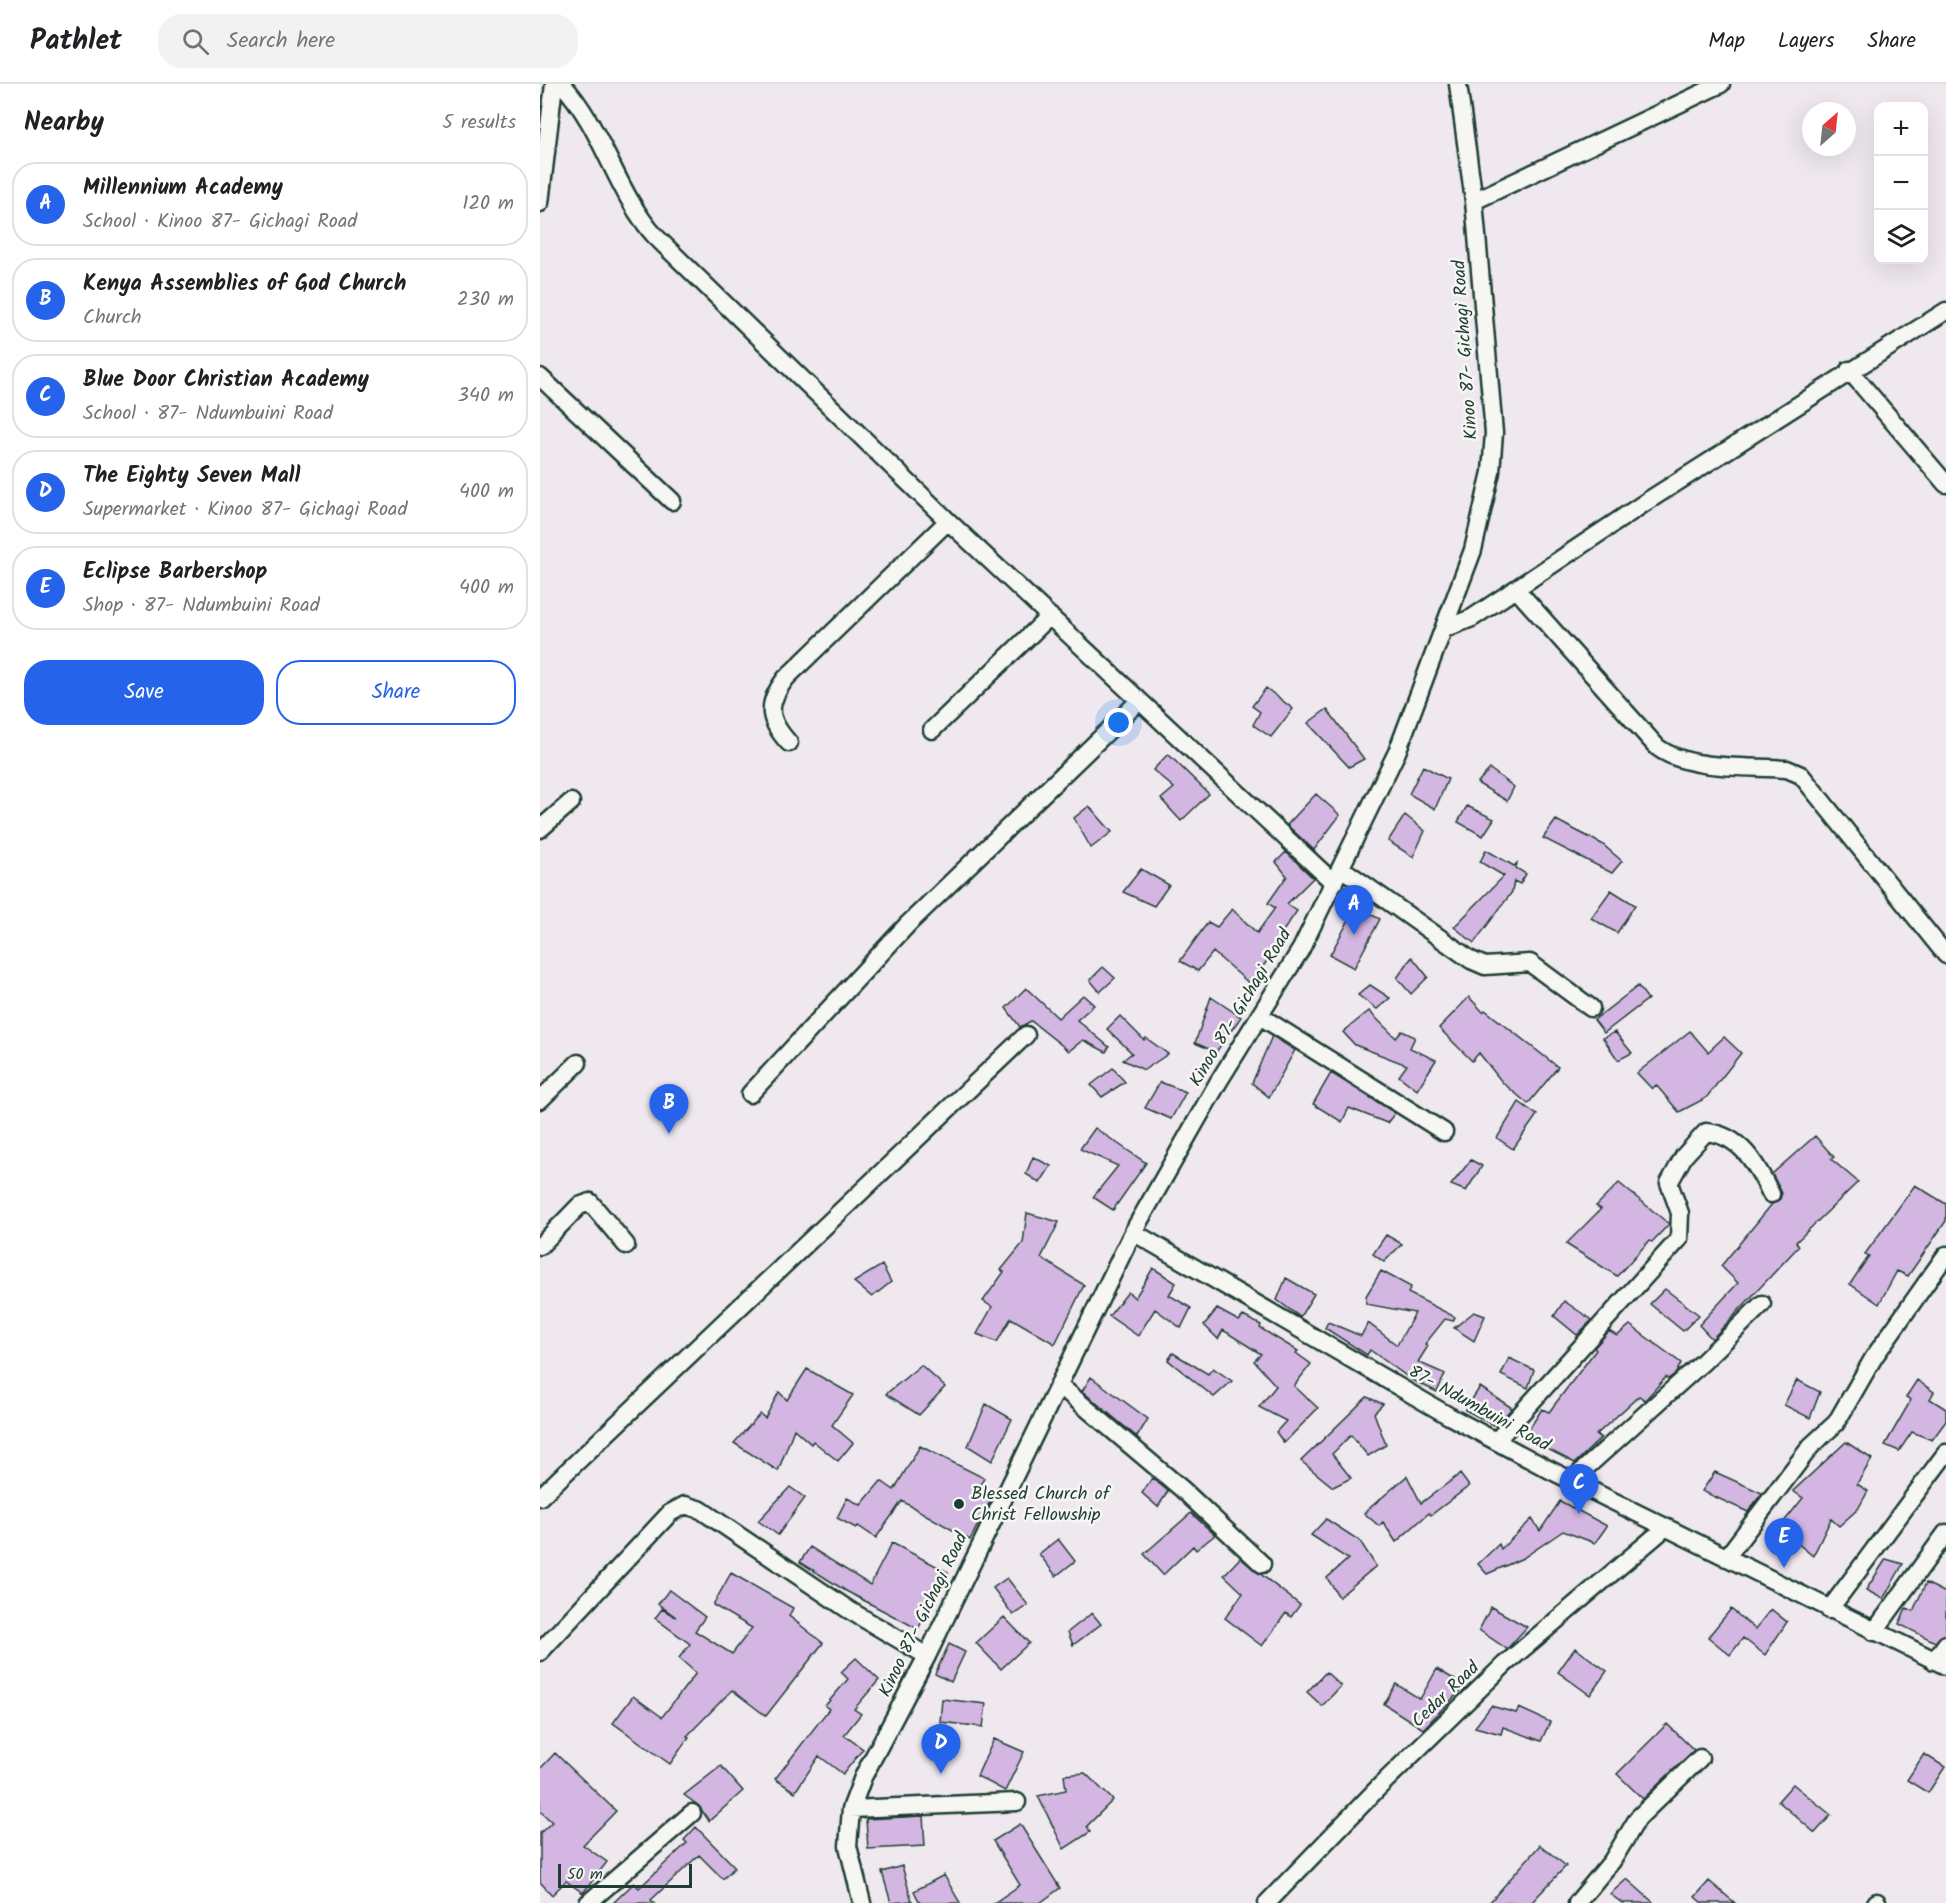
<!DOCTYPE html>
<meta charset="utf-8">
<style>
:root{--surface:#fff;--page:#f2f2f2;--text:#202124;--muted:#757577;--line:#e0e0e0;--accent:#2563eb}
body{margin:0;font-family:Kalam,sans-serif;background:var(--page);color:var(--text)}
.controls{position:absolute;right:18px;top:18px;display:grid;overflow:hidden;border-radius:12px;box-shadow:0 6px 24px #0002}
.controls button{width:54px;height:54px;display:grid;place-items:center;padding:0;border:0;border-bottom:2px solid var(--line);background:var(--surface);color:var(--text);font:30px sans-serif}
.compass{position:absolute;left:1262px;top:18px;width:54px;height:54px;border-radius:50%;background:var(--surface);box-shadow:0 6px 24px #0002;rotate:27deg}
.scale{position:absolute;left:18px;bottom:15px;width:134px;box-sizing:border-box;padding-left:6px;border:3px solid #1f3d34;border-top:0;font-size:16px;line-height:21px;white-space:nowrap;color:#1f3d34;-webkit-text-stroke:4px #f6f6f2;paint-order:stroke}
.you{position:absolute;left:579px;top:639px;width:21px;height:21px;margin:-15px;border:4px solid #fff;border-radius:50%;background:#1a73e8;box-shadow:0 0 0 9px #1a73e833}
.badge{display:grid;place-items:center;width:39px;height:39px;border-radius:50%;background:var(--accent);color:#fff;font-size:20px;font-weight:700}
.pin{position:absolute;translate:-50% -50px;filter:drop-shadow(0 2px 3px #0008)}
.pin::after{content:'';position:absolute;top:32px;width:21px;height:18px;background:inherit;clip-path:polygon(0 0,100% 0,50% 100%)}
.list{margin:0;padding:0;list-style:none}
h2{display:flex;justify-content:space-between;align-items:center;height:78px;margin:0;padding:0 24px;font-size:26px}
h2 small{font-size:20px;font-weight:400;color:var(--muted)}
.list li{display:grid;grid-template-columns:39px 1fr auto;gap:18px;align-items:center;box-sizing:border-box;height:84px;margin:0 12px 12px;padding:0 12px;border:2px solid var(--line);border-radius:24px}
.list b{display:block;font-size:22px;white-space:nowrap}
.list p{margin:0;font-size:20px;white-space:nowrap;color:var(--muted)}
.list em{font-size:20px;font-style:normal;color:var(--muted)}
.actions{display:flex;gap:12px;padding:18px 24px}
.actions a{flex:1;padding:14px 0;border:2px solid var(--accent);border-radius:24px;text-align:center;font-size:21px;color:var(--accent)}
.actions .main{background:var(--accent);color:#fff}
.icon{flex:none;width:33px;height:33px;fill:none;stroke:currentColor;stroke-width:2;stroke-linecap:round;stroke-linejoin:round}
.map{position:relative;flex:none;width:1406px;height:1819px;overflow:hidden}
header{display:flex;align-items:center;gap:36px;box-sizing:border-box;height:84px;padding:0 30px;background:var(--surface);border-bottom:2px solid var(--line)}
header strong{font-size:28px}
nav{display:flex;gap:33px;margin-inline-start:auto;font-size:21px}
.search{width:420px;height:54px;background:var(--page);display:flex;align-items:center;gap:15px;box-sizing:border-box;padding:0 21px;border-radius:24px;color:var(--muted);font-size:22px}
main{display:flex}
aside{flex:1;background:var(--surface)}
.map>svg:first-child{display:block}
.building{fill:#d4b6e2;stroke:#1f3d34;stroke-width:1.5}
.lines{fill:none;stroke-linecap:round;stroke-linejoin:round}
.minor-casing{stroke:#1f3d34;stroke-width:21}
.minor{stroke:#f6f6f2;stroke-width:16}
.poi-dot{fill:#1f3d34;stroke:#f6f6f2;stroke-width:2}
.labels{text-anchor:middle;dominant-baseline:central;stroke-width:5;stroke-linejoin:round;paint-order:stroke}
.street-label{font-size:18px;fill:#1f3d34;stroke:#f6f6f2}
.poi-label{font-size:18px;fill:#1f3d34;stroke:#f6f6f2;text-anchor:start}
</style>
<header>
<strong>Pathlet</strong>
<div class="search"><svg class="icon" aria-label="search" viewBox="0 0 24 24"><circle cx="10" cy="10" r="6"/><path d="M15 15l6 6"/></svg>Search here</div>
<nav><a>Map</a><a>Layers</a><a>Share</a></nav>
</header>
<main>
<aside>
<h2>Nearby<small>5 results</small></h2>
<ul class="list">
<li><span class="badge">A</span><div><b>Millennium Academy</b><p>School · Kinoo 87- Gichagi Road</p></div><em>120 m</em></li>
<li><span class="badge">B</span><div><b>Kenya Assemblies of God Church</b><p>Church</p></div><em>230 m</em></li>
<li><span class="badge">C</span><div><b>Blue Door Christian Academy</b><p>School · 87- Ndumbuini Road</p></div><em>340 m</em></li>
<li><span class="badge">D</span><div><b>The Eighty Seven Mall</b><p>Supermarket · Kinoo 87- Gichagi Road</p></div><em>400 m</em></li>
<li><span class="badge">E</span><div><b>Eclipse Barbershop</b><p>Shop · 87- Ndumbuini Road</p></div><em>400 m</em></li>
</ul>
<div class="actions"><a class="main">Save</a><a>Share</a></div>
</aside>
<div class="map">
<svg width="1406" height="1819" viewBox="0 0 1406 1819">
<rect width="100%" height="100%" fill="#efe9ef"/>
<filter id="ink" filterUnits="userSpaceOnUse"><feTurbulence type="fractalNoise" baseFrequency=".0167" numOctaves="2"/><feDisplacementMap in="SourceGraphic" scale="12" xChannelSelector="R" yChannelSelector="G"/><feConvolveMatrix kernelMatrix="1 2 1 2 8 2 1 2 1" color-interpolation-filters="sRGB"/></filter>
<g filter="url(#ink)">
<path class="building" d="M726,604L753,625L731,653L713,641L720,628L712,622Z
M787,625L824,675L809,683L768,639Z
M628,670L669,710L641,737L621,715L634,704L613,686Z
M883,682L908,695L895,725L869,710Z
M950,685L974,703L967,717L937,699Z
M776,710L800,731L774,766L747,741Z
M549,722L572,748L551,764L534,734Z
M927,722L954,735L943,752L918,738Z
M865,731L885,747L873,773L848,757Z
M1016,736L1062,760L1082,777L1072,789L1003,754Z
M946,766L974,782L977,779L976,784L986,790L980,800L974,797L972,808L934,859L914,843L964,792L940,778Z
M746,768L773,794L747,820L757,827L732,863L735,866L710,900L673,868L658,887L640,877L668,838L677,843L692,825L717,849L735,824L728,819L747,792L736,778Z
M601,785L629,801L614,822L583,808Z
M1071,806L1095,821L1077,849L1051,834Z
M816,823L840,835L814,884L790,871Z
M872,873L888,893L871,910L857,894Z
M563,883L575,894L560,908L550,896Z
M830,901L850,914L837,925L818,911Z
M1098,902L1108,915L1064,949L1054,936Z
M486,904L518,934L543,911L554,921L537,936L569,963L566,968L543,956L529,967L491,937L480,943L466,924Z
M671,913L701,933L676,968L655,959Z
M929,913L943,928L945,926L1018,983L988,1020L962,998L939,969L932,977L899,944Z
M829,927L856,954L862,947L875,953L870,964L896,976L877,1006L859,992L867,981L815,961L803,948Z
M580,932L604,956L606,954L628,970L604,986L583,976L592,969L567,945Z
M1150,947L1168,968L1184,953L1201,969L1166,1014L1139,1028L1116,1001L1112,1005L1097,989Z
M1075,948L1092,969L1078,976L1063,954Z
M732,952L755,966L729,1013L712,999Z
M573,984L585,998L562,1013L551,1001Z
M791,989L855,1029L847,1039L809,1024L802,1038L773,1020Z
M620,998L646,1008L631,1035L605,1024Z
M979,1018L997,1031L973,1065L957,1054Z
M555,1044L606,1079L573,1126L553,1113L578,1082L540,1065Z
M1275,1052L1294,1073L1291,1075L1318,1098L1256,1158L1259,1162L1172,1255L1159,1241L1198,1199L1181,1182L1232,1120L1240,1115L1242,1109L1232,1090Z
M493,1073L511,1082L500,1099L486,1090Z
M931,1076L942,1082L926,1107L911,1101Z
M1079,1099L1129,1140L1112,1158L1109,1157L1077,1192L1026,1160L1061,1125L1056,1122Z
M1375,1101L1406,1120V1137L1368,1192L1357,1187L1339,1220L1310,1200L1329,1172L1325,1170Z
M487,1129L519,1138L501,1174L544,1201L515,1260L471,1234L457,1258L437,1250L452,1223L443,1217L464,1188L461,1186L483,1159Z
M846,1151L862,1160L844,1178L833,1170Z
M342,1181L351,1198L332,1213L314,1198Z
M613,1184L636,1199L629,1211L651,1224L641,1244L615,1225L598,1252L569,1232L588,1208L595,1214Z
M841,1187L871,1203L868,1209L915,1233L913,1237L905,1235L885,1260L888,1262L878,1278L905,1290L897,1308L872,1296L830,1266L827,1271L785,1244L788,1238L821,1252L828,1239L857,1261L875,1229L826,1220V1212Z
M746,1194L774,1210L760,1233L737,1216Z
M1125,1205L1159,1231L1143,1247L1110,1220Z
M1024,1217L1052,1236L1037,1251L1014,1232Z
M677,1225L699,1237L703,1232L721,1241L720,1244L758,1267L756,1269L771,1280L754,1302L778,1324L744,1359L736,1348L746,1337L719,1323L736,1302L714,1277L721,1270L683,1246L678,1255L664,1241Z
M934,1228L945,1232L934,1257L914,1244Z
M1090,1241L1141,1279L1136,1289L1128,1295L1126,1293L1105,1316L1099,1312L1056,1351L1061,1354L1035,1379L984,1353L1002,1325L1009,1328L1056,1266L1054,1264L1069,1247L1077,1252Z
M633,1269L668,1290L673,1284L692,1297L674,1313L628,1276Z
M969,1274L994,1286L988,1304L961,1291Z
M381,1281L405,1303L379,1331L346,1310Z
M267,1285L313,1311L292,1341L313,1359L298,1377L273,1357L271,1360L254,1345L238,1387L194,1359L220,1330L225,1334L239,1308L247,1316Z
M551,1293L608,1335L597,1353L542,1307Z
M1257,1296L1280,1308L1270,1334L1244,1321Z
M1377,1296L1394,1308L1390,1315L1406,1325V1337L1392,1356L1372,1348L1359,1367L1345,1361L1371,1316L1366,1313Z
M940,1303L972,1324L956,1342L925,1326Z
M827,1313L843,1320L834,1329L846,1361L828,1372L811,1351L792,1370L811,1394L793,1403L761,1377Z
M446,1320L472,1335L452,1377L428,1362Z
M1306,1358L1332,1375L1317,1400L1328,1407L1318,1425L1299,1442L1291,1435L1273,1472L1239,1444L1263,1414L1253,1407Z
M380,1362L444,1394L440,1403L454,1410L430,1456L362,1417L336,1454L318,1442L316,1444L297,1434L307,1414L321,1421L341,1397L354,1406Z
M1175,1388L1222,1409L1208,1428L1162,1407Z
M920,1390L929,1402L891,1431L889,1429L856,1458L843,1438L839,1442L824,1429L867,1392L881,1419Z
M612,1394L628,1407L618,1423L602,1409Z
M250,1403L265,1414L238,1451L218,1437Z
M1020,1417L1067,1442L1055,1459L1023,1447L983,1474L947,1490L938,1480L959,1460L961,1465L992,1435L1000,1447Z
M651,1429L675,1451L656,1466L653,1462L623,1491L604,1470Z
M786,1435L820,1457L836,1482L799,1513L787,1494L808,1475L771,1451Z
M518,1455L535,1477L516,1492L499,1470Z
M352,1459L408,1488L378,1545L306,1507L260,1478L270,1463L330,1501Z
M700,1474L760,1521L751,1533L746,1529L722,1562L685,1534L703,1509L684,1491Z
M1346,1475L1363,1480L1343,1515L1326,1506Z
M191,1489L253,1524L249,1532L283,1559L226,1632L192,1606L147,1652L149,1653L130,1680L73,1639L93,1612L122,1633L156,1589L139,1574L150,1560L115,1534L122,1525L136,1533L118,1520L129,1506L165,1533L155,1547L192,1570L212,1544L173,1521Z
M467,1494L488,1521L473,1531L453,1504Z
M1386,1499L1406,1509V1550L1395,1558L1359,1540L1366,1524L1373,1527Z
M951,1523L987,1543L967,1565L939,1546Z
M1191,1525L1215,1545L1231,1525L1247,1538L1225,1571L1203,1554L1190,1571L1168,1553Z
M552,1529L561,1540L533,1561L528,1548Z
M464,1533L489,1559L461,1585L436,1559Z
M409,1560L425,1568L411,1598L395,1590Z
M1035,1564L1067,1587L1050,1611L1018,1588Z
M316,1574L339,1596L314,1625L321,1630L304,1651L323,1665L303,1690L279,1672L255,1708L235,1695L289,1625L285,1622L308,1595L301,1588Z
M897,1585L925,1602L883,1645L844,1620L856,1600L880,1615Z
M786,1588L801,1602L782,1622L767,1608Z
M402,1615L446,1620L443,1643L400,1638Z
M951,1622L976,1629L979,1624L1010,1638L1001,1657L963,1643L961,1650L935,1643Z
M1127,1640L1154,1666L1103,1715L1077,1690Z
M454,1655L484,1668L465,1707L437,1692Z
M15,1669L76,1727L43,1761L67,1778L43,1809L26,1797L12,1811L0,1798V1749L12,1738L0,1727V1685Z
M1384,1670L1405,1683L1388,1709L1367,1696Z
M181,1682L203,1707L169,1737L159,1722L144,1711Z
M545,1689L573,1716L547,1742L550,1748L524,1765L498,1712L526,1706L524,1691Z
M1253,1700L1291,1731L1275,1749L1238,1717Z
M383,1732L385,1762L328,1765L326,1735Z
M480,1740L520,1804L500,1819H454L480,1801L453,1757Z
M156,1743L195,1783L183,1795L159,1771L111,1816L114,1819H73L94,1799L99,1804L147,1759L144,1756Z
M1000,1761L1026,1782L991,1819H949Z
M362,1782L372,1817L351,1819L342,1788Z
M404,1791L420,1819H380L374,1807Z
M1087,1795L1114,1819H1082L1070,1810Z
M1169,1797L1195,1819H1162L1155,1813Z"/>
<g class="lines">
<g class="minor-casing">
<path id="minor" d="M22,0C63,44 75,107 115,152L408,437L794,799
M934,117L1181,0
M0,119L14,0
M1309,286L1406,400
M0,293L132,417
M977,506L1117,663C1148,687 1209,682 1247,685L1261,691L1406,871
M904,545L932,534L1109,416L1406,227
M392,646L510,532
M249,659C227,635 226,620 246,594L408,437
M0,745L31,718
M801,784L931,876L945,882L990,879L1051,924
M720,932L904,1048
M210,1010L368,840L599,617
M0,1016L38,979
M593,1148L909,1332L1008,1385L1406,1582
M0,1162L39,1122L50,1118L86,1161
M519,1301L642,1405L722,1480
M956,1357L1139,1155L1140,1129L1129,1099L1144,1072L1166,1048C1201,1051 1217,1081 1231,1110
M1031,1397L1163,1278L1222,1220
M0,1413L486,951
M1186,1474L1271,1362L1296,1339L1334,1273L1406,1171
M1289,1526L1406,1369
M1334,1548L1406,1449
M0,1568L130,1429L145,1421L161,1426L309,1526L387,1572
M1394,1577L1406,1560
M311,1725L477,1718
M48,1819L152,1729
M322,1819L308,1762L311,1725L323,1693L387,1572L593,1148L679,997L761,865L857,668L933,466L951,388L954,349L934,117L918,0
M727,1819L838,1704L965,1580L1125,1444
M1037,1819L1072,1777L1098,1734L1160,1674
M1336,1819L1337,1818"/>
</g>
<use href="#minor" class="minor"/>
</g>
</g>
<circle class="poi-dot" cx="419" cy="1420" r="6"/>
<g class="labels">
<g class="street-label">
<text transform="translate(926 266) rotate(-94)">Kinoo 87- Gichagi Road</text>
<text transform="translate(701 924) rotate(-59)">Kinoo 87- Gichagi Road</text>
<text transform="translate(939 1325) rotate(29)">87- Ndumbuini Road</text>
<text transform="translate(384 1531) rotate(-64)">Kinoo 87- Gichagi Road</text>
<text transform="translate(906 1611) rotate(-44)">Cedar Road</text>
</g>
<g class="poi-label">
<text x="431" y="1410">Blessed Church of<tspan x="431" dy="21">Christ Fellowship</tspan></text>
</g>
</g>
</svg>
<div class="controls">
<button>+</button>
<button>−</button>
<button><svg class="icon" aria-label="layers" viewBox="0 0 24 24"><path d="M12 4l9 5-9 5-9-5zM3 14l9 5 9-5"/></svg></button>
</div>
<svg class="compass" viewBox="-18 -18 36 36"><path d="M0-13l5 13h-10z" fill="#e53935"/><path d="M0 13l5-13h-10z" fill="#757577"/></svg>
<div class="scale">50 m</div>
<div class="you"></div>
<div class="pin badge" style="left:814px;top:851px">A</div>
<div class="pin badge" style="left:129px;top:1050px">B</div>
<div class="pin badge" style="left:1039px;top:1430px">C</div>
<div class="pin badge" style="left:401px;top:1690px">D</div>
<div class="pin badge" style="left:1244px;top:1484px">E</div>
</div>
</main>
